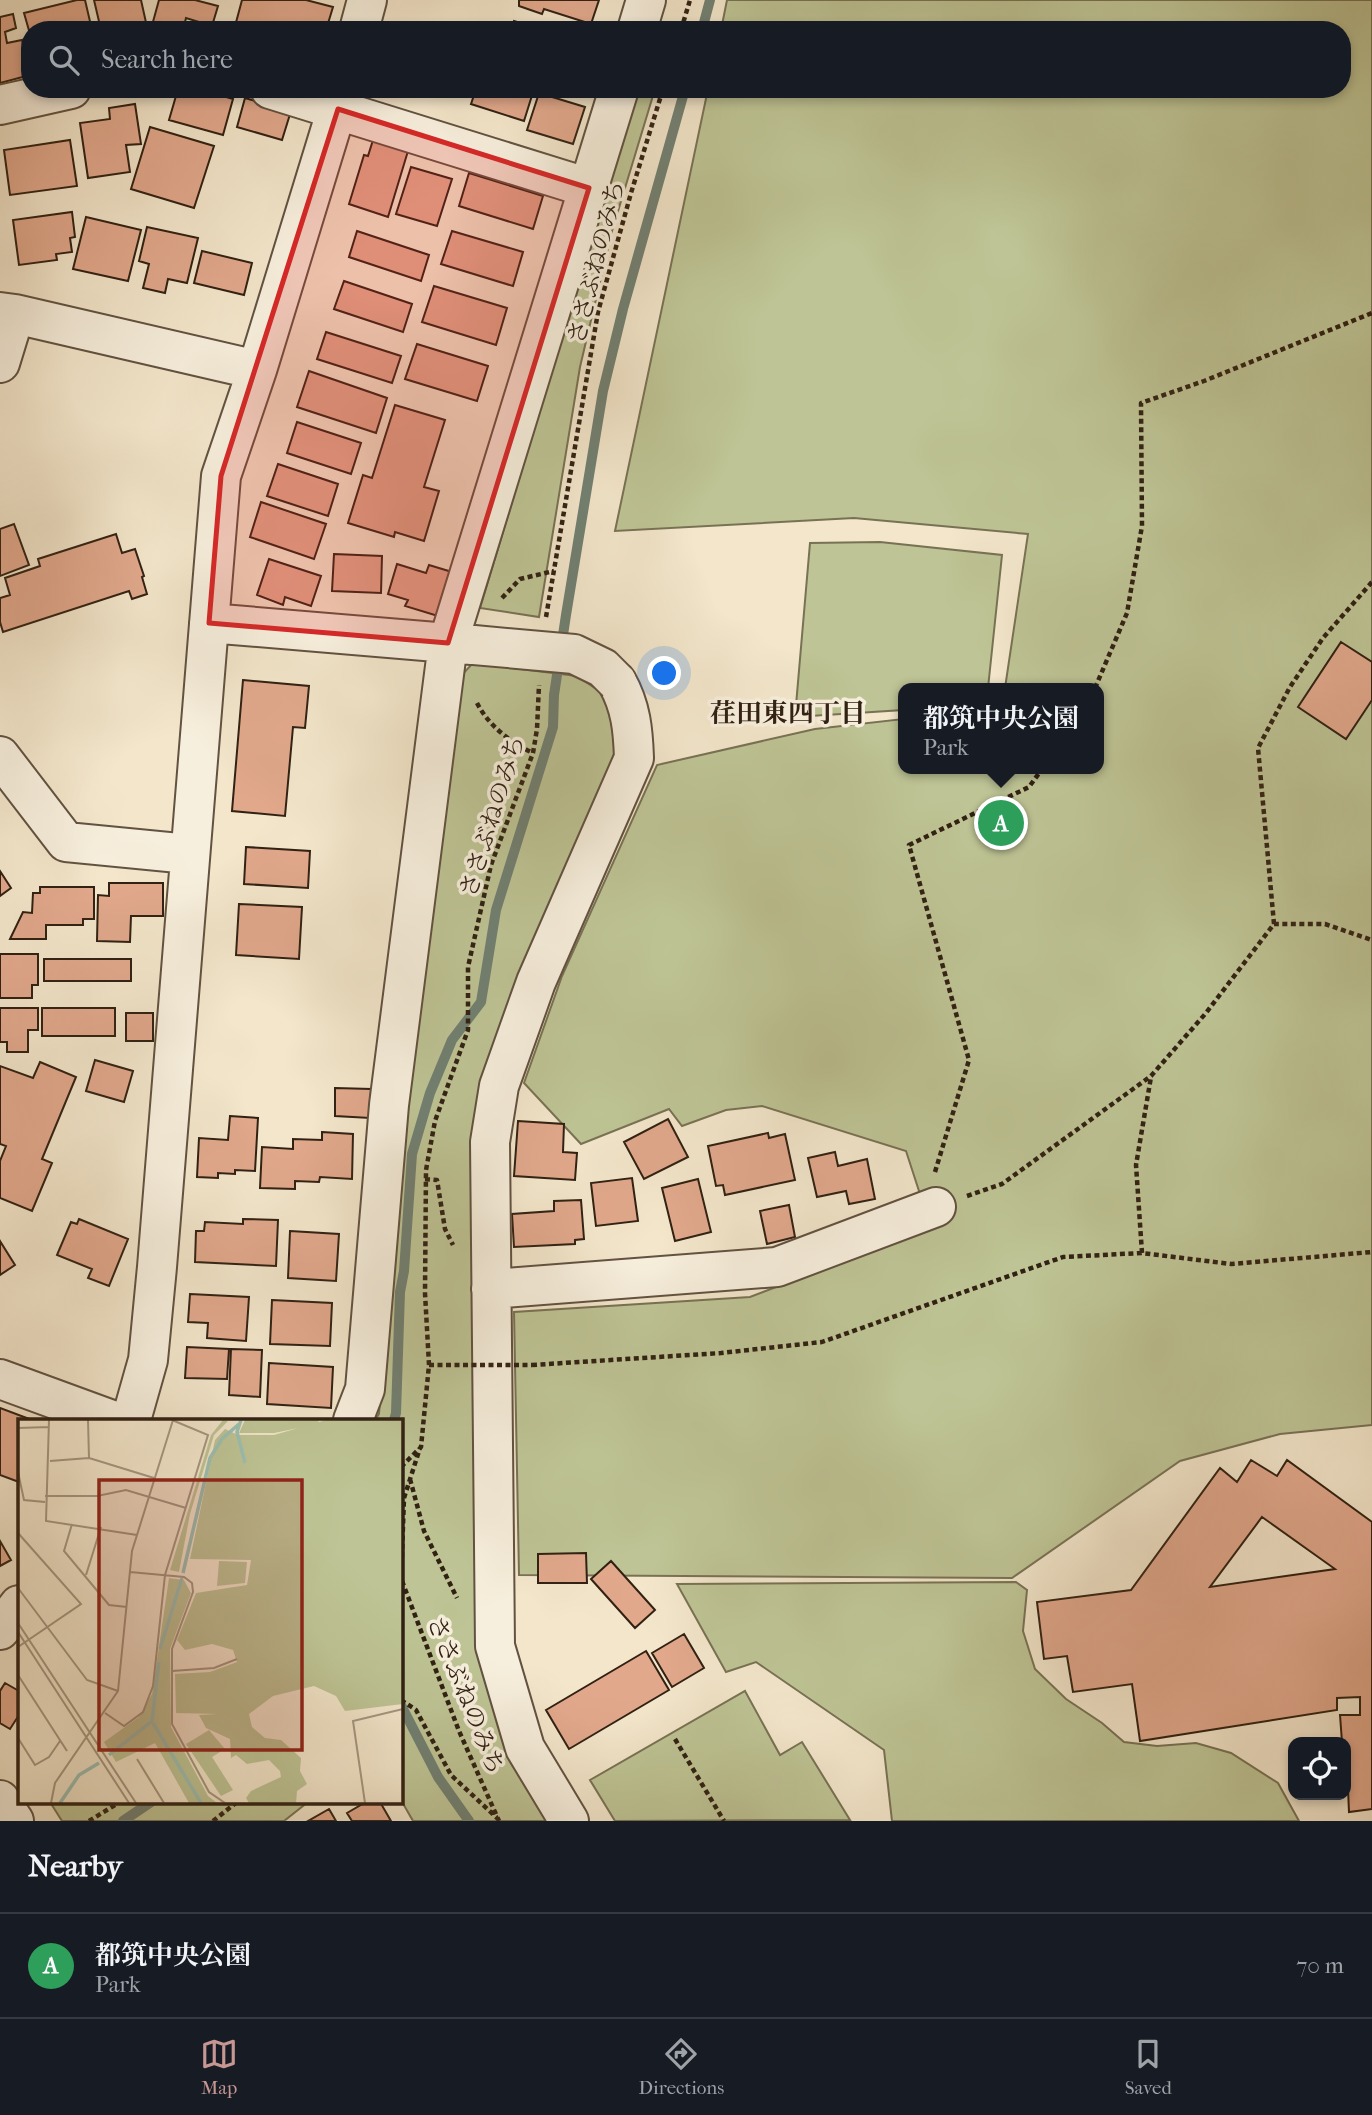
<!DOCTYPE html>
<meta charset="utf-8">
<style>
:root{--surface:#171b24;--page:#242831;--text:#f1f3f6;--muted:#9ea1a6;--line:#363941;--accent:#c59692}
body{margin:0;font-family:"IM FELL French Canon","Noto Serif JP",serif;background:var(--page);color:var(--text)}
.controls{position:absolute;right:21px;bottom:21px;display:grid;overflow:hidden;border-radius:14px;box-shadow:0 4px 10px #0003}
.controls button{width:63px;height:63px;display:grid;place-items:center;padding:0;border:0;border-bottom:2px solid var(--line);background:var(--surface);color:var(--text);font:35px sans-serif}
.you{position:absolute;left:665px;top:674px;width:24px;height:24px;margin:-18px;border:5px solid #fff;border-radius:50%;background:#1a73e8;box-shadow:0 0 0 10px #1a73e833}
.badge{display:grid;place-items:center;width:46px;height:46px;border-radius:50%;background:var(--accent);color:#fff;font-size:23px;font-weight:700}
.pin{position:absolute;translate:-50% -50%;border:4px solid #fff;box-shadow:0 2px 7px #0006}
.popup{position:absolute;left:898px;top:683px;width:206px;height:91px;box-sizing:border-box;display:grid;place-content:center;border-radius:14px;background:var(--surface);filter:drop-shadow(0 2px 5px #0005);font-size:23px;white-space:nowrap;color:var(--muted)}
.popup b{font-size:26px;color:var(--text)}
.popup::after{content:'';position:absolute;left:50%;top:100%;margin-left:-14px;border:14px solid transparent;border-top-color:var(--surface)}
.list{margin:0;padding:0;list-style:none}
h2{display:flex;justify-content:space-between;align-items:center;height:91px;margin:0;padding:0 28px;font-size:30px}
h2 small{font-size:23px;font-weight:400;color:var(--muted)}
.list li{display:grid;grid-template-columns:46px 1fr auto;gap:21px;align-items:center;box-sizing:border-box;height:105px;padding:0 28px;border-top:2px solid var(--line)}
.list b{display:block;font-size:26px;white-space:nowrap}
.list p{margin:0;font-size:23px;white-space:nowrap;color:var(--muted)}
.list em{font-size:23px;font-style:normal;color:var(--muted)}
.icon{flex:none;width:38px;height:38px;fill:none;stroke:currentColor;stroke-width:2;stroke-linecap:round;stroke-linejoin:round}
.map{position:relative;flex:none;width:1372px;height:1821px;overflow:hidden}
.search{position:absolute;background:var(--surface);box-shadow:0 4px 10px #0003;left:21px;right:21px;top:21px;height:77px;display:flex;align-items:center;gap:18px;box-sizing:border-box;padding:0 24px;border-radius:28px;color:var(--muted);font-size:26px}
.sheet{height:196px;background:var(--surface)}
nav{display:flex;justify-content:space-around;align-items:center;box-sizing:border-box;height:98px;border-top:2px solid var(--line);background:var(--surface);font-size:19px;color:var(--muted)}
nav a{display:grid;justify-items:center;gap:4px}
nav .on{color:var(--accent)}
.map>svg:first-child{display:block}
.green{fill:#bec495;stroke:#787254;stroke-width:2}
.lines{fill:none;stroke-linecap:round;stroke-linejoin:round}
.stream{stroke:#718072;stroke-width:10}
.building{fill:#e1a88c;stroke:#312113;stroke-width:2;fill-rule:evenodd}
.minor-casing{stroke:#625241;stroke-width:42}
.path{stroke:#312113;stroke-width:4.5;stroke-dasharray:5 3.5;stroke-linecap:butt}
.minor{stroke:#f7efdd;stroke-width:38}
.minor-bridge-casing{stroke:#625241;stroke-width:42;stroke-linecap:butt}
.path-bridge{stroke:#312113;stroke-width:4.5;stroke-dasharray:5 3.5;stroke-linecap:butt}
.minor-bridge{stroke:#f7efdd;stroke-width:38}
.marked{fill:#d62828;fill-opacity:0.2;stroke:#d62828;stroke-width:5;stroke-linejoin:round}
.labels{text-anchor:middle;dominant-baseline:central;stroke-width:7;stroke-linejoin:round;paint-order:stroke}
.street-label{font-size:24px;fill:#312113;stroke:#f7efdd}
.neighbourhood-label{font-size:26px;font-weight:bold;fill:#312113;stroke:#f7efdd}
.inset-river{fill:none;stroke:#9cc0b2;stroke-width:3.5}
.inset-road{fill:none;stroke:#a59781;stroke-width:2}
.view{fill:#8f2418;fill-opacity:0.15;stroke:#8f2418;stroke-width:3.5}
.inset-edge{fill:none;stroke:#312113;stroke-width:3.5}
</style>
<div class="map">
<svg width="1372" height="1821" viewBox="0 0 1372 1821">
<rect width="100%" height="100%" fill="#f3e6cb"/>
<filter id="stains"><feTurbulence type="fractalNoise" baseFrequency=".00286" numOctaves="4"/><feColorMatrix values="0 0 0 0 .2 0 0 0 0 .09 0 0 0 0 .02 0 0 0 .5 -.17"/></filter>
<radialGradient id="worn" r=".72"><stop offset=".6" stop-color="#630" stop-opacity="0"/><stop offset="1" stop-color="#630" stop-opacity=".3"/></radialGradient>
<path class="green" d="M727,0H1372V1425L1280,1434L1180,1461L1012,1578L519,1575L514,1312L750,1297L931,1228L906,1151L762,1106L726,1110L682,1126L669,1109L581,1144L524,1083L562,976L657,765L815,729L903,719V769H1099V688H1005L1028,534L854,518L615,531L708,89H1342V30H721Z
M637,89H655L612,231L580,367L539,617L480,608Z
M880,542L1002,555L988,688H903V710L795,717L810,543Z
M473,663L577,676L608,697L620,760L498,1051L487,1582L555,1821H413L401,1800V1420H375L379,1414L398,1181L458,679Z
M1016,1582L1027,1590L1023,1631L1035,1669L1066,1699L1102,1723L1124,1742L1157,1746L1196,1743L1231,1753L1278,1783L1299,1821H892L884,1750L756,1662L726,1672L677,1584Z
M745,1691L780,1755L802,1742L850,1820L615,1821L590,1780Z
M50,1802H308L284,1821H62Z"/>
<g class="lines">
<path class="stream" d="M702,30L710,0
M394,1420L396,1413L400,1292L404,1271L412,1154L430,1093L452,1040L481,1002L496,910L553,727L554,695L566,615L603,391L623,309L685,89
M401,1705L438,1777L469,1821
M123,1821L151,1802"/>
</g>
<path class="building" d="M77,0H85L92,30H30V34L24,13Z
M94,0H141L147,27L134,30H101Z
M159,0H195L218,6L212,26L186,18L183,30L151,29Z
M242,0H306L333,7L326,30H234Z
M519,0H599L591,24L544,9L542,14L519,6Z
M13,14L16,28L5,32L7,43L22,40L30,75L0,83V17Z
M514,21L543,30H512Z
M178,89H200L233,99L223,135L169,120Z
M476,89H534L524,121L471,104Z
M539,93L585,107L573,144L527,130Z
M245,98L291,111L282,140L237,127Z
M135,104L141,144L126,145L130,172L88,178L80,123L110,119L109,108Z
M150,127L214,146L194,208L131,189Z
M70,140L77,186L10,195L4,150Z
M373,140L408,151L388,217L349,204L364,155L368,156Z
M411,167L452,179L437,226L396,214Z
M469,173L543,196L533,229L459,206Z
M72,212L75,237L70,238L72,252L56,254L57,260L19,265L13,220Z
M86,217L141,230L128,281L73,269Z
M147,227L198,238L187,283L168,279L165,293L143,288L149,264L139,261Z
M357,231L429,255L421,281L349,257Z
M452,231L523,252L513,286L441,264Z
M202,251L252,263L244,295L194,283Z
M344,281L412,304L403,332L334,309Z
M434,286L507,308L496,345L422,322Z
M326,332L401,356L392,383L317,359Z
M417,344L488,366L477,401L405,379Z
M309,371L387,398L376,433L297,407Z
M395,405L445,420L424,487L439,491L424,541L395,532L394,537L348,523L363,475L372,478Z
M297,422L361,443L351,474L287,453Z
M278,464L338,484L328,516L267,496Z
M261,502L326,524L314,559L250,537Z
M14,524L29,565L0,576V529Z
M116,534L122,553L135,549L144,576L142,577L147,594L132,599L129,591L3,632L0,622V598L10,595L5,578L40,566L38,559Z
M334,554L382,556L381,593L332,591Z
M269,559L321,576L311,606L285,597L283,605L257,595Z
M397,564L426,573L429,565L452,572L438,616L405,606L408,600L388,594Z
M1341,642L1372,662V700L1346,739L1298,707Z
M243,680L309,686L305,728L293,727L285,816L232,811Z
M246,847L310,851L308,888L244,884Z
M0,871L11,888L0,896Z
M109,883H163V916H131L130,942L97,941L98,895L109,896Z
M40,887H94V919H83V925H46V939H10L23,912L32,913L33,893H40Z
M239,904L302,907L299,959L236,955Z
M0,954H38V985H32V998H0Z
M44,959H131V981H44Z
M0,1008H38V1030H28V1052H7V1042H0Z
M42,1008H115V1036H42Z
M126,1013H153V1041H126Z
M95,1060L133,1071L124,1102L86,1091Z
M40,1062L76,1077L42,1159L52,1163L32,1211L0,1198V1161L6,1146L0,1144V1066L33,1078Z
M335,1088L371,1089L370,1118L335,1116Z
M230,1116L258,1118L255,1171L235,1170V1174L218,1173V1178L197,1177L199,1138L228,1140Z
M668,1119L688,1157L644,1179L624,1142Z
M518,1121L564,1124L563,1152L577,1153L575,1180L514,1176Z
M322,1132L353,1134L352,1179L320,1177L319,1182L295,1181V1189L260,1188L262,1147L293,1149V1139L322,1140Z
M768,1133L769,1138L785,1134L795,1180L725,1195L723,1185L716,1186L708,1146Z
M835,1152L838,1166L867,1159L875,1199L849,1204L846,1191L817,1197L808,1158Z
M632,1178L638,1221L596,1226L591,1183Z
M698,1179L711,1232L675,1241L662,1188Z
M581,1200L584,1239L575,1240V1244L514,1247L512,1214L554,1211V1201Z
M789,1205L795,1237L767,1244L760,1211Z
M79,1219L128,1239L109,1286L88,1278L92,1269L57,1255L71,1222L77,1224Z
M243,1219L278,1220L276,1266L195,1262L196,1231H204L205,1222L243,1224Z
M290,1231L339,1234L336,1281L288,1278Z
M0,1241L15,1265L0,1275Z
M190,1294L249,1297L246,1341L207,1338L208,1323L188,1322Z
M272,1300L332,1303L330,1346L270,1344Z
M187,1347L229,1349L227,1379L185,1378Z
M231,1349L262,1350L260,1397L229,1395Z
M269,1363L333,1367L331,1408L267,1404Z
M0,1408L32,1420H19V1482L0,1475Z
M1251,1460L1277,1476L1287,1460L1372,1522V1809L1349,1812L1346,1742H1342L1340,1715H1360V1697L1337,1698V1710L1140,1741L1132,1684L1073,1692L1067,1656L1044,1659L1037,1602L1131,1590L1220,1468L1237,1482ZM1262,1517L1335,1569L1210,1587Z
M0,1541L11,1560L0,1566Z
M586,1553L587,1583H538V1554Z
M611,1561L655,1610L635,1628L591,1579Z
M684,1634L704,1668L672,1687L652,1653Z
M646,1651L669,1690L569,1749L546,1710Z
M5,1683L19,1691V1715L10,1729L0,1723V1691Z
M366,1802H380L391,1821H352L347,1813Z
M329,1809L336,1821H308Z"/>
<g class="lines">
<g class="minor-casing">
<path id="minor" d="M359,30L367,0
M637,30L646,0
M270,89L589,188
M0,105L71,89
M0,312L15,314L257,370
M0,363L15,314
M209,623L472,645
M0,756L66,842L189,854
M491,1289L777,1267L936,1207
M0,1379L112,1420
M131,1420L148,1360L157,1267L221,476L257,370L343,89
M353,1420L365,1389L389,1105L448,643L619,89
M0,1630L19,1605
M0,1800L14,1821
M569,1821L525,1748L495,1646L490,1142L499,1086L536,982L634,758C633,730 631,707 617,682"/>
</g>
<path class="path" d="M681,30L690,0
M502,598L520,579L554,571
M546,617L598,312L631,193L663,89
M1095,688L1127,613L1142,526L1141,403L1204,381L1372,313
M477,703C489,726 510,742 533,753
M1274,924L1258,748L1290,687L1323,638L1372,582
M935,1172L969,1060L909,845L1029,787L1042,769
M425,1179L437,1180L445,1229L453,1245
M967,1196L1002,1184L1151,1076L1206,1013L1274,924H1325L1372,940
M1142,1253L1136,1165L1151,1077
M532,1365L721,1353L822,1342L1063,1257L1142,1253L1231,1264L1372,1252
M401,1467L421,1447L429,1365L425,1293L426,1170L435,1121L468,1030V967L491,865L533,753L537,729L539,685
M410,1479L424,1531L457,1598
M402,1581L459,1731L499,1821
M401,1583L404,1498L420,1448
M401,1700L416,1710L451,1775L497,1818
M675,1739L724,1821
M89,1821L120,1802
M213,1821L237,1802"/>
<use href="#minor" class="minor"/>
<g class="minor-bridge-casing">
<path id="minor-bridge" d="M474,645L574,654L603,668L617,682"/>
</g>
<path class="path-bridge" d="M429,1365H532"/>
<use href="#minor-bridge" class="minor-bridge"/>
</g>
<path class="marked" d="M338,109L589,188L448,643L209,623L221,476Z"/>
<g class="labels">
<g class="street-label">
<text transform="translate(596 262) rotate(-76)">ささぶねのみち</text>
<text transform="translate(492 816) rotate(-73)">ささぶねのみち</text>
<text transform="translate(466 1695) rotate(68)">ささぶねのみち</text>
</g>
<g class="neighbourhood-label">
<text x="788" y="713">荏田東四丁目</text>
</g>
</g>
<g transform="translate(18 1419)">
<rect width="385" height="385" fill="#f3e6cb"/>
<path d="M205,1L210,2L196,16L172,95L161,153L152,151L193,16ZM227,1H301L300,5L256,14H221ZM308,1H385V285L327,292L318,277L296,267L255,277L231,295L234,308L247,319L263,321L283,339L282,352L289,365L279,372L278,384H231L228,379L233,372L263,358L262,352L251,341L229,345L218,336L213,339L212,320L188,309L181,296L199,295L158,294L157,255L192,253L219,243L215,231L194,225L167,231L159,221L178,174L229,166L233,141L172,140L197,21L207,10L220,16H256ZM201,142L229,143L227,164L199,167ZM151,159L166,161L173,174L152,230L153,308L190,377L199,384H171L137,324L98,343L86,323L121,298L134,275ZM191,311L207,330L194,338L215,371L203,377L168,325Z" fill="#bec495"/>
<path class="inset-river" d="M223,1L219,13L227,44M165,154L192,39L204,20L221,5M142,230L164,159M135,304L183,384M91,336L134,302L141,243M42,384L61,356L81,344"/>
<path class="inset-road" d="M31,1L28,102L119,116M70,1L71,39L136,59M0,9L31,8M32,42L71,39M0,53L6,81L27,83M27,77H79L108,71L168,89M54,105L46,132L91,186L109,188M0,114L63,185L0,228M112,153L166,158L174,164L175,173L154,230V305L191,373L207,384M68,156L83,108M0,169L69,261L100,272M0,204L118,384M0,213L111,384M154,252L196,249L219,240M0,256L49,332M87,294L106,307L125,293L135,267L147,156L190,16L154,1M0,319L17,346L31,338L42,322M119,340L146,384M33,384L37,364L100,272L114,132L155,1M347,384L335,302L385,290"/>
<path class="view" d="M81,61H284V331H81Z"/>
<rect width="385" height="385" class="inset-edge"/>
</g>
<rect width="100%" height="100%" filter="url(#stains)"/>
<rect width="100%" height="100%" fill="url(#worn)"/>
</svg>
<div class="controls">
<button><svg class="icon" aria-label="locate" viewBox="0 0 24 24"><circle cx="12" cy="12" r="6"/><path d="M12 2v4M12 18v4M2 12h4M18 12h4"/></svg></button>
</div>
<div class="you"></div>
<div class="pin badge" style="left:1001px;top:823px;background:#2e9e5b">A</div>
<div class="popup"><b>都筑中央公園</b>Park</div>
<div class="search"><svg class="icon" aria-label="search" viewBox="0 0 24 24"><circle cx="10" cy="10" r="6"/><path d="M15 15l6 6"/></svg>Search here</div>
</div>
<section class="sheet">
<h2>Nearby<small></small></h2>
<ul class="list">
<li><span class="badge" style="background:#2e9e5b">A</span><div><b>都筑中央公園</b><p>Park</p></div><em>70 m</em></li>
</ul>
</section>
<nav>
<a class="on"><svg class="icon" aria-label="map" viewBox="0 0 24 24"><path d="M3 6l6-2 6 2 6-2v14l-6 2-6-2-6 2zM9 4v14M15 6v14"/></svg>Map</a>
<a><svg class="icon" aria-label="directions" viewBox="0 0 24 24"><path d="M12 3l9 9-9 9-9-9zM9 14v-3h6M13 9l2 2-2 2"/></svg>Directions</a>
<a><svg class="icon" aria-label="saved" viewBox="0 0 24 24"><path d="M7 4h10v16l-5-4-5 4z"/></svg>Saved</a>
</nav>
